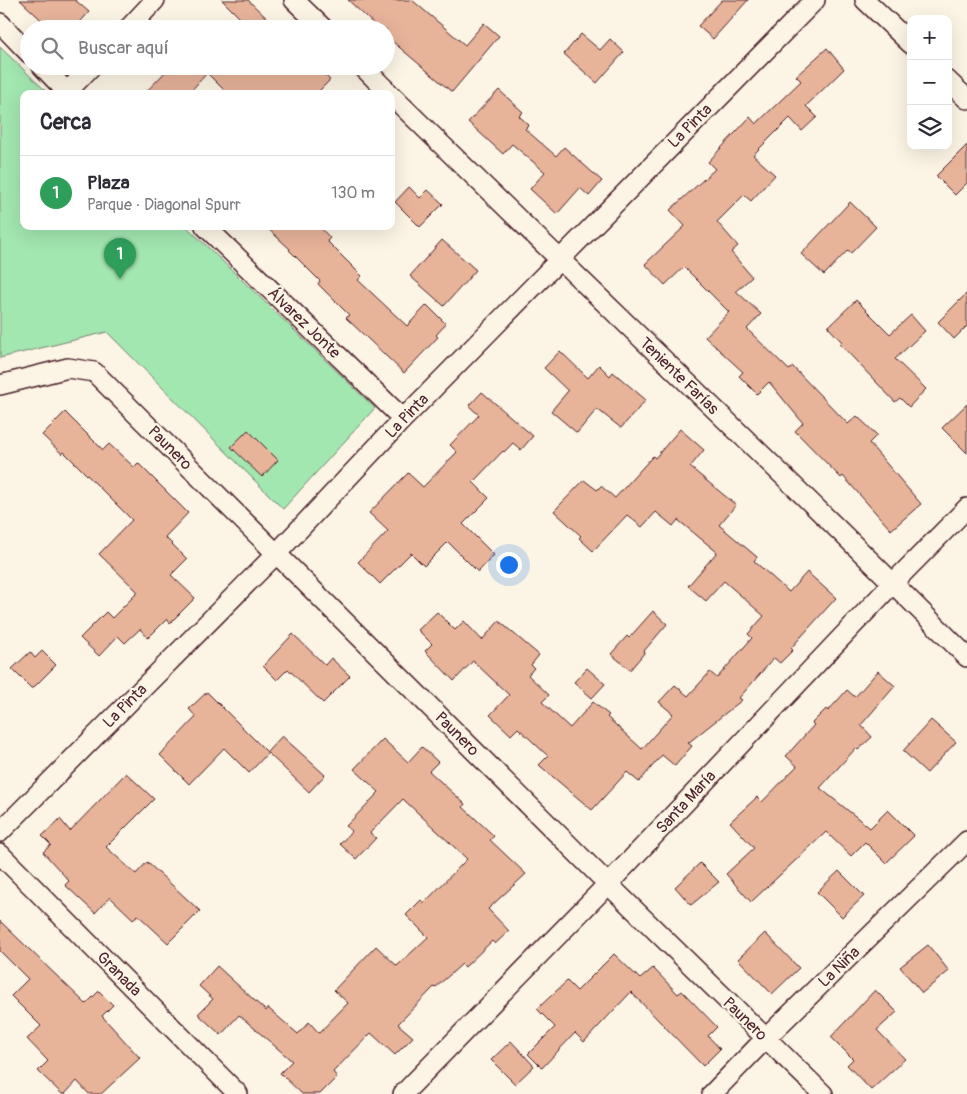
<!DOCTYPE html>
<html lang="es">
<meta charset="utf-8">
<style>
:root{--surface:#fff;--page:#f2f2f3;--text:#2b2b33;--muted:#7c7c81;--line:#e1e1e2;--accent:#b45309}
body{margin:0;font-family:Pangolin,sans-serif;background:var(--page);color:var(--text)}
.controls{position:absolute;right:15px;top:15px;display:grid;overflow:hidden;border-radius:10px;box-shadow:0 5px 20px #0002}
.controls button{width:45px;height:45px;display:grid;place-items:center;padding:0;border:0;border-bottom:1px solid var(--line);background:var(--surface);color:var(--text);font:25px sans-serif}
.you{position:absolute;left:508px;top:564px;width:18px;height:18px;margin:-12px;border:4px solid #fff;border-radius:50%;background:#1a73e8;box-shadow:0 0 0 8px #1a73e833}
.badge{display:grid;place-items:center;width:32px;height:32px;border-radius:50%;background:var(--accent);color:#fff;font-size:16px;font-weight:700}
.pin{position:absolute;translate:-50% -41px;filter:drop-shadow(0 1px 2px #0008)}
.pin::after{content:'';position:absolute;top:26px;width:18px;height:15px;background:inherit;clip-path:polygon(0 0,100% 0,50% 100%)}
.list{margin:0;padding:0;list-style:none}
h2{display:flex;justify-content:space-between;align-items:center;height:65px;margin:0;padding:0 20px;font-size:21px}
h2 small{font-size:16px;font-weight:400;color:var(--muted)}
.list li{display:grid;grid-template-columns:32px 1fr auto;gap:15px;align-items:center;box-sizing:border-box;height:75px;padding:0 20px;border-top:1px solid var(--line)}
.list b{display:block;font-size:19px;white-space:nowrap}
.list p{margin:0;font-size:16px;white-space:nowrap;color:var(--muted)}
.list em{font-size:16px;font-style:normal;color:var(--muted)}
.icon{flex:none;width:28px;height:28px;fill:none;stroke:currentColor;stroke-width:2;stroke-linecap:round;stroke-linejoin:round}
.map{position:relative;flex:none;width:967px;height:1094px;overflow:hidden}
.search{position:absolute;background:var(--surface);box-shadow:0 5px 20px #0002;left:20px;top:20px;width:375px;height:55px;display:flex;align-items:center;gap:12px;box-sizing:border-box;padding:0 18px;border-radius:28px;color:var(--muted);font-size:19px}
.panel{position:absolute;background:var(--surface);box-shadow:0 5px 20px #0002;left:20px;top:90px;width:375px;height:140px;border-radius:10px}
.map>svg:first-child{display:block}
.green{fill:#a2e6b0;stroke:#76826e}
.building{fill:#e7b399;stroke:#4a1f2b}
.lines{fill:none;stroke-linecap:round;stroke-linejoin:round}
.street-casing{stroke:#4a1f2b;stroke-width:22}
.street{stroke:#fcf5e5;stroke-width:19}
.labels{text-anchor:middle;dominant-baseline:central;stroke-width:4.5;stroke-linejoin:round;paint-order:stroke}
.street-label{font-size:16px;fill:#4a1f2b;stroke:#fcf5e5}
</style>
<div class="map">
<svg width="967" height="1094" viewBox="0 0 967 1094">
<rect width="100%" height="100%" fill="#fcf5e5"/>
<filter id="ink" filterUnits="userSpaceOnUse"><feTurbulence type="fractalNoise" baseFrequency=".02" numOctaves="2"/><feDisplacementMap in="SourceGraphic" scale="10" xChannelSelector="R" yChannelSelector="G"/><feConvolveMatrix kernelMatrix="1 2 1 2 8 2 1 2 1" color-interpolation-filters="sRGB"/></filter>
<g filter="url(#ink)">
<path class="green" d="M0,47L49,94H24V226H186L375,408L283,509L107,332L0,358Z"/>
<path class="building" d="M20,0H75L89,12L74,29H51Z
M222,0H248L278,29H251Z
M348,0H412L465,45L484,23L499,36L452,92L386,36V29H379Z
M722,0H748L713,39L698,26Z
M581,34L600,50L610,39L624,52L597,83L564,54Z
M827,48L844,69L806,106L817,117L802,131L790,118L753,155L775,175L751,201L744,195L717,222L738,246L731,252L752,277L736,291L761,314L747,329L789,370L793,367L848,424L857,416L877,435L869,443L921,504L891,530L843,476L841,478L795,431L803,423L769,382L757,394L739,376L743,372L705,337L729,312L684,267L665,285L645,264L685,226L670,210L715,169L708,162L750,117L756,124L801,81L796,76Z
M171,66H316L330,80L316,94H228L207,73L188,94H144Z
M499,90L523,112L519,116L529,125L525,129L556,156L564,147L602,181L589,196L580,188L557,214L530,189L545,172L512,144L503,154L468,122Z
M967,145V183L955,195L936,176Z
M409,187L420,198L428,190L443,204L420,227L395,202Z
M850,202L876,227L851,253L848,250L824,275L801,254Z
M265,226H319L330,238L327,241L362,276L358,280L407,326L427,305L446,324L436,335L438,337L404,373L346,318L349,315L318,284L320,281L289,250L290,249Z
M442,240L476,270L444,306L410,276Z
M967,293V326L954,339L938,322Z
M856,300L890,334L911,315L925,331L895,359L926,389L909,407L900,398L895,402L840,344L842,342L828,327Z
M560,351L588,378L599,365L610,376L613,372L646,400L621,428L597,409L577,433L551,411L568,391L544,368Z
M482,392L533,436L521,450L513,443L504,452L503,451L473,482L489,498L463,524L494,555L478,572L448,542L424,566L411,553L380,584L358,562L388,531L369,513L408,473L423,487L457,452L450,445L479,415L469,406Z
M967,404V453L942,428Z
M65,412L103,450L109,444L134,467L138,463L188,513L165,537L187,559L171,575L195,598L170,623L167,619L148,638L140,629L125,643L118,636L99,656L80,638L106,612L112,618L138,592L99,554L132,520L64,452L62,454L42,435Z
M680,429L704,450L690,467L736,505L719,525L757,557L754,561L789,592L807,572L836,598L791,648L793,650L780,663L774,658L739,698L742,700L688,743L692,746L675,766L662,755L639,782L627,772L592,810L539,765L548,756L518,728L511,735L490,715L509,695L473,661L454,681L425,651L432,644L418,630L437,612L455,630L464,621L482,640L499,621L539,655L531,665L534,668L528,675L549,695L542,702L570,728L593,702L609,715L607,717L642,749L673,714L659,702L675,685L688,696L710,672L717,678L752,638L748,634L764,616L724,581L706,601L688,586L717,552L678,520L673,526L656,512L642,527L627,515L593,551L579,538L581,536L554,511L584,480L597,490L601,486L615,498L653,456L655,458Z
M248,430L278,460L262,477L231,447Z
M653,611L667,624L644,651L645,652L630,670L611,654L627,636L629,638Z
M293,634L325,665L331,658L350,676L323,703L288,669L277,680L263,666Z
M42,651L56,665L32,689L12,669L30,652L35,658Z
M587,668L605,684L592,698L574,682Z
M878,671L895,686L861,725L872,737L858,750L856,748L820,788L870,828L888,810L914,836L886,863L865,842L851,856L826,832L751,902L726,874L754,848L730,822L757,797L762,802L797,766L786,756L814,725L812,723L826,709L828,711L847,690L855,697Z
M207,692L267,752L282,736L325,775L309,792L268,753L249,773L224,748L189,784L160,755L196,717L189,709Z
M931,720L956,742L927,773L903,751Z
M383,739L408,762L422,747L438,762L429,771L465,804L463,807L494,836L490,840L526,874L488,909L509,931L495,944L492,941L465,967L462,964L435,988L434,987L398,1024L413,1037L395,1055L371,1033L333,1072L337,1077L320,1094H302L280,1073L292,1061L239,1015L221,1035L198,1014L213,999L199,986L217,966L266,1011L268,1008L298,1034L309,1022L319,1033L348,1003L334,990L376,946L397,966L428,937L406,915L421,900L424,903L467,859L403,799L370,833L376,838L356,859L340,844L352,831L346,826L379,792L354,769Z
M126,773L154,799L106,847L136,874L147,862L200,911L168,943L138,915L133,919L110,897L95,913L65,885L69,881L43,852L51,845L42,836L60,819L70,831Z
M700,863L719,882L691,905L675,887Z
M839,871L864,896L842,917L817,892Z
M0,921L86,1004L99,991L113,1005L102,1016L140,1058L101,1094H89L77,1081L65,1094H62L38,1071L48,1061L27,1039L41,1026L11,996L28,979L0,951Z
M765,933L799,968L772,994L738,959Z
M928,945L949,971L922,993L900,967Z
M614,954L640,979L653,968L678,994L682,991L717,1027L708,1036L720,1049L703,1066L631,992L584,1042L575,1033L542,1068L528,1054L555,1027L537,1009L567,981L577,991Z
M875,990L897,1012L877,1030L905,1059L871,1090L847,1065L853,1059L831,1037Z
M511,1041L534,1066L515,1084L491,1060Z"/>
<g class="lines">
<g class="street-casing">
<path id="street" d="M294,0L324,29
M865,0L911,44
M0,23L29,53
M128,29L155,0
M42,66L69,94
M362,66L390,94
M948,81L967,99
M67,92L92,66
M391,95C582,283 778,467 967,657
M205,226L403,419
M0,385L68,368L94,372L608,884L823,1094
M0,832L276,554L403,419L815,0
M0,854L238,1094
M403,1094L608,884L893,583L967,508
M712,1094L765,1039L967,841"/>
</g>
<use href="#street" class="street"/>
</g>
</g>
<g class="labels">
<g class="street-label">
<text transform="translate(690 126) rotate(-45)">La Pinta</text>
<text transform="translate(304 323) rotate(44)">Álvarez Jonte</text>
<text transform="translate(679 376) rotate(44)">Teniente Farías</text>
<text transform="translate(407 416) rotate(-46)">La Pinta</text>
<text transform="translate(170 448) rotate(45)">Paunero</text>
<text transform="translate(125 706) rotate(-45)">La Pinta</text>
<text transform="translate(457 734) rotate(45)">Paunero</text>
<text transform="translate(686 802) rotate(-47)">Santa María</text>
<text transform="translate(839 967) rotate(-44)">La Niña</text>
<text transform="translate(119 974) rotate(45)">Granada</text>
<text transform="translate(745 1019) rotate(44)">Paunero</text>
</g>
</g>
</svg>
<div class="controls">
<button>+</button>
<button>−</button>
<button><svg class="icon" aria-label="layers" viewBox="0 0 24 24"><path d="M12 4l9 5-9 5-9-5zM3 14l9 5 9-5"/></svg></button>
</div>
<div class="you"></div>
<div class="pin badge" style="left:120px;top:279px;background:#2e9e5b">1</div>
<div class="search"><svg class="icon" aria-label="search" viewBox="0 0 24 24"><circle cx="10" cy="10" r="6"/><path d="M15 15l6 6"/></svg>Buscar aquí</div>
<section class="panel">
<h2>Cerca<small></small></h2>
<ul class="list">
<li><span class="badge" style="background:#2e9e5b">1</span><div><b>Plaza</b><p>Parque · Diagonal Spurr</p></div><em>130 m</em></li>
</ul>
</section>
</div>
